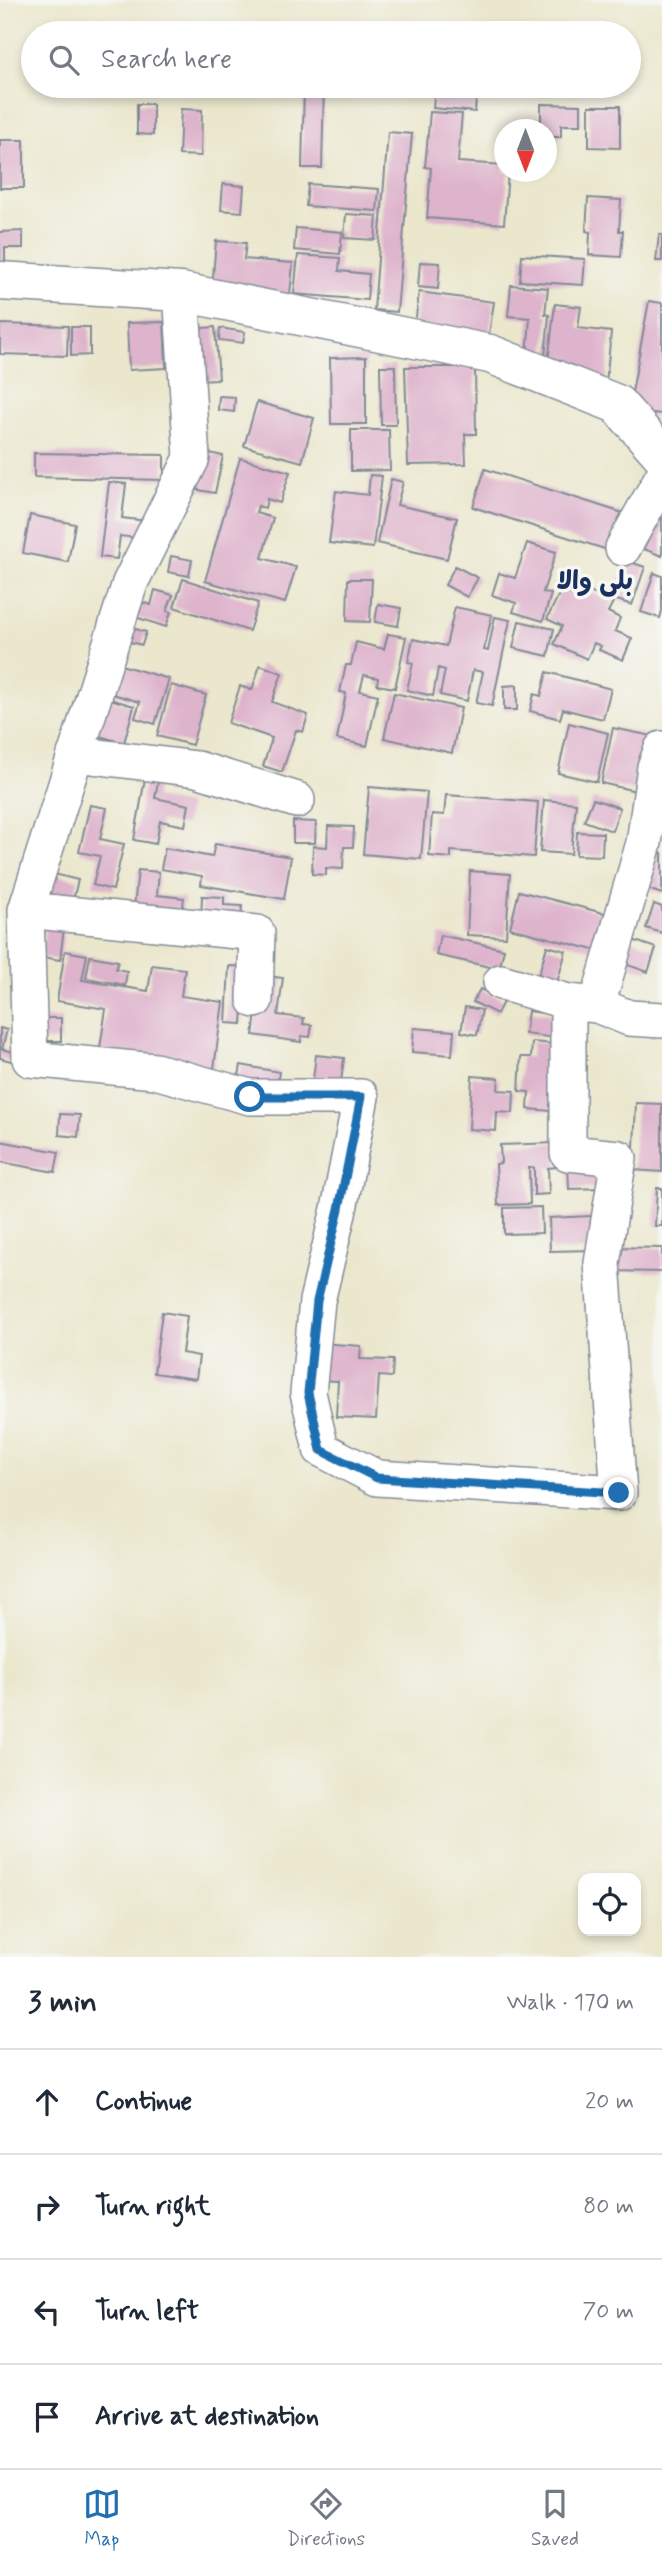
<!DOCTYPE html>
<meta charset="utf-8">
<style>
:root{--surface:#fff;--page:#f2f2f3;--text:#1f2937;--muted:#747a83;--line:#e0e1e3;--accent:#1f6fb2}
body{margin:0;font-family:Mynerve,"Playpen Sans Arabic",sans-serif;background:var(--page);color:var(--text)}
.controls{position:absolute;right:21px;bottom:21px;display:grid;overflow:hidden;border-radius:14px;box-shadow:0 4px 10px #0003}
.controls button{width:63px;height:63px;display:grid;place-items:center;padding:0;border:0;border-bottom:2px solid var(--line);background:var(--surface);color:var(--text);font:35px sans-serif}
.compass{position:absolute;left:494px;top:119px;width:63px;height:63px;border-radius:50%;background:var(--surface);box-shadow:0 4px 10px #0003;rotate:180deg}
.stop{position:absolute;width:21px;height:21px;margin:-16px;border:5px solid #1f6fb2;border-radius:50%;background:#fff}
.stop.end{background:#1f6fb2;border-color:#fff;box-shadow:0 2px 7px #0008}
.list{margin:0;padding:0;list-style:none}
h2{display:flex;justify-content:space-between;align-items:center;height:91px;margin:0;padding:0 28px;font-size:30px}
h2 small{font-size:23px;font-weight:400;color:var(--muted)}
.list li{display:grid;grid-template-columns:46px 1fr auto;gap:21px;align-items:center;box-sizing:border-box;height:105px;padding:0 28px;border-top:2px solid var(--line)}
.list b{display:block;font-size:26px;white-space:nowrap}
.list em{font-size:23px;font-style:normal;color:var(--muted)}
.icon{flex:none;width:38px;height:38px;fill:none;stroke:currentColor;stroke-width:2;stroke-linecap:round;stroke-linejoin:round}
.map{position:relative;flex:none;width:662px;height:1957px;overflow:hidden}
.search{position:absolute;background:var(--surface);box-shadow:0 4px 10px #0003;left:21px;right:21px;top:21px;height:77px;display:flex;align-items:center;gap:18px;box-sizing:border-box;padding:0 24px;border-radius:38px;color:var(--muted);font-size:26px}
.sheet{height:511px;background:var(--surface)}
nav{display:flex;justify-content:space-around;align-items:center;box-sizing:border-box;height:98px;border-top:2px solid var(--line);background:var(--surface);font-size:19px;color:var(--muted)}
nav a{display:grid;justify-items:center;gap:4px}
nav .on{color:var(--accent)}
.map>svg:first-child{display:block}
.building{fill:#deb3cc}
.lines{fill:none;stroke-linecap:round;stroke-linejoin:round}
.minor-casing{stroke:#838b96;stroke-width:38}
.tertiary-casing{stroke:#838b96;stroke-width:41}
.minor{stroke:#fff;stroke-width:35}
.tertiary{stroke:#fff;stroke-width:38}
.route{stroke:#1f6fb2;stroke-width:9}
.labels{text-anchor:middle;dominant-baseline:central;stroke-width:7;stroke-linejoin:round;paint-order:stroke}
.quarter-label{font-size:26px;font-weight:bold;fill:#1b2f5e;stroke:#f6f6f2}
</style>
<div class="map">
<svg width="662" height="1957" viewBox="0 0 662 1957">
<rect width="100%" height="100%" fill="#f6f6f2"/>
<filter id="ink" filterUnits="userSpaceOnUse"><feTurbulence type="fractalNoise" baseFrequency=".0143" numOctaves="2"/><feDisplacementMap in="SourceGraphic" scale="14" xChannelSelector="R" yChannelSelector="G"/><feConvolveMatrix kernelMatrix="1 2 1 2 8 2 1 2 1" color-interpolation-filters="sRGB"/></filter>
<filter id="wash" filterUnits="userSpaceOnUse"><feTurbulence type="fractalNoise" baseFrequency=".00686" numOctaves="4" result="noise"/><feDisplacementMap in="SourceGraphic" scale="28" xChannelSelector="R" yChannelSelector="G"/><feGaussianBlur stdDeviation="1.57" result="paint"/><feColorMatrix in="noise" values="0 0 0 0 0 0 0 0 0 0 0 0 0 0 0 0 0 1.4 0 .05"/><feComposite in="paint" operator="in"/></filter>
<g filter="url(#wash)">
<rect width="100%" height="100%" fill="#ebe7cd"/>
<g id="blocks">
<path class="building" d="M440,25L482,29V33H440Z
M304,86H324L322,168H302Z
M435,86H477L475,112L433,108Z
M137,104H153V135L137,134Z
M541,104L581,105V125H561V137H546V130H538V121H541Z
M589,106H620V148L589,147Z
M181,109L202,110L201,156L179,155Z
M430,112L462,114L458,162L504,165V172H508L504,224L427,218L431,168L425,167Z
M388,132L412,134L397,312L374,310Z
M0,140H24V188H0Z
M223,184L244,186L242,212L221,210Z
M308,184L379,189L377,211L306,206Z
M588,198L621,200L619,231H623L621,257L589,255L590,232L586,231Z
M346,214L377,216L375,240L344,238Z
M296,228L342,232L340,254L294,250Z
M23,231V248H5V279H0V232Z
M659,234L662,235V261H656Z
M216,241L246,243L244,259L293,263L290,294L212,288Z
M298,255L340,258L339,271L369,274L367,300L294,294Z
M522,255L585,259L583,285L520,281Z
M420,262L440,263L438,289L418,287Z
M511,285L548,288L545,314L549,315L545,357L527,355L530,318L508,316Z
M419,292L494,302L489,334L415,325Z
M649,301L662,303V414L654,413L653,418L628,414Z
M555,304L581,307L578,328L611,332L606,383L547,371Z
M164,322L166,368L129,370L127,323Z
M0,324L68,326L67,356L0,354Z
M71,327H90V355L71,356Z
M215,327L219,379L194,380L190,329Z
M220,328L245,332L243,343L219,340Z
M366,357V424H331L330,358Z
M380,366H395L396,425H381Z
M405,367H475L476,434H465L466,464L408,465Z
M219,396L235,397L234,412L218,410Z
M257,402L314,418L302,462L244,446Z
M351,430H389L390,470L351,471Z
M201,451L223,456L215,493L193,489Z
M34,453L164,455V480L34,477Z
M240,458L290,472L280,503L267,499L265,508L258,506L256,513L273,518L262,558L296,567L285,603L205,581Z
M485,469L629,515L617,553L473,507Z
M370,475L382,476L373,548L329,543L336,491L368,495Z
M391,479L403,482L397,505L457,518L447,559L377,543Z
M109,482L126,484L122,518L156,522L154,540L120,536L117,559L100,557Z
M662,500V556L636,546Z
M30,515L75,524L68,562L23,553Z
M527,543L556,552L543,592L551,594L543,621L513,612L516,603L492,595L499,573L515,578Z
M171,556L192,560L189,576L168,572Z
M627,561L645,567L632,605L614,599Z
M455,566L478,578L467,597L445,585Z
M654,573L662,576V611L660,618L641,612Z
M183,579L258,603L249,631L174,607Z
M348,579H372L370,622L347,621Z
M581,588L613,602L608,612L620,618L615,631L632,638L623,660L599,650L601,646L594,643L587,659L554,644L562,626L547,619L561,590L577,597Z
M155,590L173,595L167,611L171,612L166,627L129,615L141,602L151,605Z
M378,604L401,608L398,626L375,622Z
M455,607L492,615L484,650L488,651L495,617L510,620L492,706L476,703L483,672L473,670L467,701L440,695L445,670L438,668L433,696L407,690L413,663L408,662L413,639L446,646Z
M519,621L554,629L548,656L513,648Z
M118,624L146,632L142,645L130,642Z
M388,634L406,637L395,688L377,685L378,678L364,675L360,691L378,695L367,746L337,739L346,693L340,692L346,665H351L356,642L384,649Z
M107,661L169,679L155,724L135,718L140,702L99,690Z
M260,665L282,673L272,702L308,715L303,732L296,730L282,772L263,766L272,738L228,723L240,686L252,690Z
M547,672L611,689L603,719L563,709L560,719L530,711L534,694L541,696Z
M171,685L206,695L192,745L157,736Z
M517,685V710H504V686Z
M394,693L461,708L452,753L384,738Z
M96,695L134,706L124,743L85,732Z
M569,723L608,733L597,782L558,773Z
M613,728L652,736L640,792L601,783Z
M146,773L159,776L155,798L189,805L185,826L160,821L156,844L134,840Z
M369,787L427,792L421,859L363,854Z
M446,795L538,802L534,857L451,851V858L429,856L432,814L444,815Z
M593,799L620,808L612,831L584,821Z
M544,800L576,803L571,854L540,852Z
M90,805L107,808L100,839L124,844L113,890L93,885L100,856L79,852Z
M293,821L316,822L315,843H293Z
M328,826L354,827L353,847H344L343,869L326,868V875L312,874L313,846L327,847Z
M577,832L603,833L602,856L576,855Z
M215,844L291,857L284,899L201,885L202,876L161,869L165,848L212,857Z
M653,849L662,853V894L639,886Z
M138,870L159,872L157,895L184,898L181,922L133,916Z
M470,871L510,874L506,937L467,935Z
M46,872L78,880L70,912L38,904Z
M519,891L611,915L602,952L510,928Z
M202,896L224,897V905L242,906L241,924L201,922Z
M654,904L662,907V933L646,928Z
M45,926L64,928L60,960L42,957Z
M440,935L504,949L499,969L436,955Z
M624,937L656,948L648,972L616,961Z
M547,946L566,951L554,993L535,987Z
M65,951L87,955L82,980L148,991L152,965L185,969L181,996L223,1002L212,1083L97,1067L106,1009L57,1001Z
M90,956L118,961L116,969L127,971L125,985L86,978Z
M229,966L252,967L243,1005L242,1024L226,1023Z
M261,975L283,978L278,1015L304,1018L303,1024L312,1025L310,1037L301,1036V1042L253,1035Z
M480,989L504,1000L497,1014L473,1002Z
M465,1007L482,1010L477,1035L461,1032Z
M528,1011L558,1015L555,1038L525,1034Z
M26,1018H61V1041H26Z
M0,1028L7,1030L2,1049L13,1052L11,1061L0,1058Z
M414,1028L454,1031L452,1055L412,1052Z
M532,1042L555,1044L551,1111L528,1109L529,1092L519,1091L521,1057H531Z
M316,1055L344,1058L339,1098L311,1095Z
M241,1065L279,1072L276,1093L237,1087Z
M472,1076L499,1078L498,1090L514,1091L513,1113L497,1112L496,1131L469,1129Z
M636,1103L662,1104V1172L633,1170Z
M60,1114L80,1115L78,1137L59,1135Z
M0,1141L59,1152L55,1172L0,1162Z
M556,1143L557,1167L548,1168L549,1194L534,1195V1168H529L530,1204L498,1205L496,1164L501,1163L500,1145Z
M604,1162L605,1188L569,1189L568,1164Z
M657,1188H662V1226H655Z
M541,1207L542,1233L504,1234V1208Z
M591,1216L593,1250L550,1251L549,1218Z
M609,1247L662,1248V1272L608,1271Z
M162,1312L187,1316L182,1353L199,1356L196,1379L154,1373Z
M320,1343L361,1346L360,1359L393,1360L392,1377L379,1376L376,1419L336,1417L338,1381L318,1380Z"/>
</g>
</g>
<g filter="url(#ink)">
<use href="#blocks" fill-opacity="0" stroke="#838b96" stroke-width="2"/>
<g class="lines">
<g class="minor-casing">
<path id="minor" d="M181,292L192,458L130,583L26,910L30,1059L155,1071L250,1097H361L339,1209L317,1301L308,1393L321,1449L377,1478L619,1493L602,1263L619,1158L568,1153V1002
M623,548L662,478
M75,754L197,769L297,800
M26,910L257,933L255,1000
M501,982L568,1002L597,1005L629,1018L662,1020
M597,1005L644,843L655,767L662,749"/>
</g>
<g class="tertiary-casing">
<path id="tertiary" d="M0,281L181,292L490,354L617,404L662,455"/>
</g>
<use href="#minor" class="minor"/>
<use href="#tertiary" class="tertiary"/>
</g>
</g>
<g class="lines" filter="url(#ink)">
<path class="route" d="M250,1097H361L339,1209L317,1301L308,1393L321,1450L377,1478L619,1493"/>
</g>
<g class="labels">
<g class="quarter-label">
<text x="595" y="582">بلی والا</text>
</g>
</g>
</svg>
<div class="controls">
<button><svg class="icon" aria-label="locate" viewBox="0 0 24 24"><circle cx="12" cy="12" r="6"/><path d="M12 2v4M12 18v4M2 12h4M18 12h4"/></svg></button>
</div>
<svg class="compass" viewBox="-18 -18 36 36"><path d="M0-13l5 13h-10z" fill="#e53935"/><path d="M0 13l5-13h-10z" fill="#747a83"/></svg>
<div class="stop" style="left:250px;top:1097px"></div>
<div class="stop end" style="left:619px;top:1493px"></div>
<div class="search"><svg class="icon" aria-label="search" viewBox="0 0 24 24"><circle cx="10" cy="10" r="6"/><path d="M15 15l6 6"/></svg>Search here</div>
</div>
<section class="sheet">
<h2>3 min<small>Walk · 170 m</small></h2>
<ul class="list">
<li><svg class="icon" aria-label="ahead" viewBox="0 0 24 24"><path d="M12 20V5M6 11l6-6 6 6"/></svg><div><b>Continue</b></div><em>20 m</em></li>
<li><svg class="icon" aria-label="right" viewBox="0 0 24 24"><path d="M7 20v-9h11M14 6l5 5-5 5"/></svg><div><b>Turn right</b></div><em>80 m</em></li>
<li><svg class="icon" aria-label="left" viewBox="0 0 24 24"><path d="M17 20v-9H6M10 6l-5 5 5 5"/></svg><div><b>Turn left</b></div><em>70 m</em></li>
<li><svg class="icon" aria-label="arrive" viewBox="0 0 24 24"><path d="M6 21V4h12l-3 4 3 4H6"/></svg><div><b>Arrive at destination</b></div></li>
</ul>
</section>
<nav>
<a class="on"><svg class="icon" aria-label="map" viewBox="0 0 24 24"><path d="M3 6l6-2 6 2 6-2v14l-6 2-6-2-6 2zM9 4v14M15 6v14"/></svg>Map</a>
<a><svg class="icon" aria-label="directions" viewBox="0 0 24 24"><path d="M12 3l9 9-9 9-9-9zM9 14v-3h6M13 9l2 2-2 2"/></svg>Directions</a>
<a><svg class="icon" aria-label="saved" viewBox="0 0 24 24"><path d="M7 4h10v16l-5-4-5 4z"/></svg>Saved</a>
</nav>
